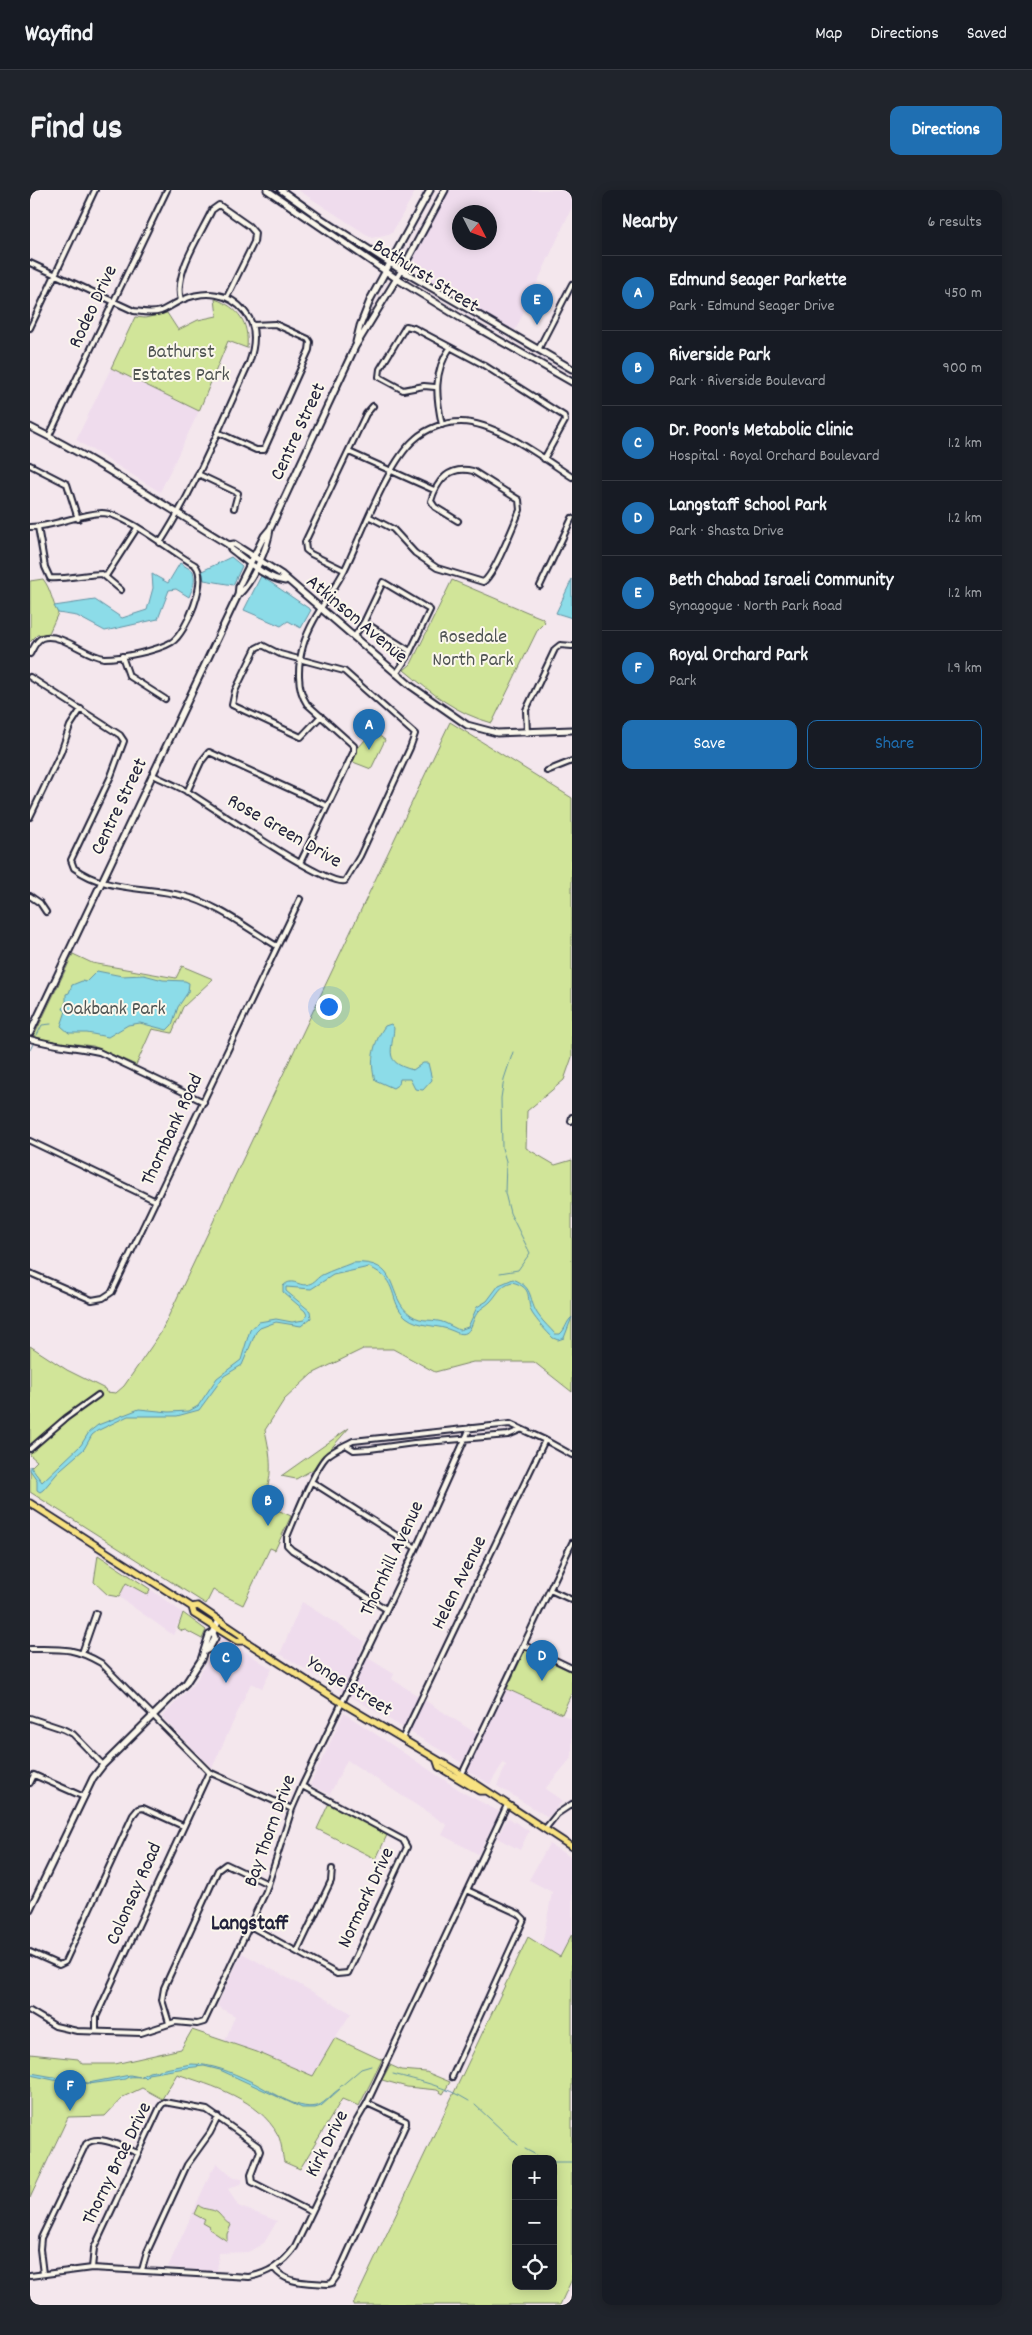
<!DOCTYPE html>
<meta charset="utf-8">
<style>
:root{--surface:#171b24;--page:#20242c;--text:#f1f3f6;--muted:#9ea1a6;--line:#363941;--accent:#1f6fb2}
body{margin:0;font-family:Dekko,sans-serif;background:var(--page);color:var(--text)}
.controls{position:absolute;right:15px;bottom:15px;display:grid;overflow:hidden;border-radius:10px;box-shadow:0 2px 12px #0003}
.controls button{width:45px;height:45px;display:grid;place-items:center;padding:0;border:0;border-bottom:1px solid var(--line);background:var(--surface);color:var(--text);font:25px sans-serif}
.compass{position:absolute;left:422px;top:15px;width:45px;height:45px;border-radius:50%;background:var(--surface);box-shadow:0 2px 12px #0003;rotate:132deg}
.you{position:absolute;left:298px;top:816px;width:18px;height:18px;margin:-12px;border:4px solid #fff;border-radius:50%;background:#1a73e8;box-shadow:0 0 0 8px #1a73e833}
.badge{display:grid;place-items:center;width:32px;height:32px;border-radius:50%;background:var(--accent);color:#fff;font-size:16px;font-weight:700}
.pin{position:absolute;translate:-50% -41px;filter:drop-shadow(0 1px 2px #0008)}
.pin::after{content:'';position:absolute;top:26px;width:18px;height:15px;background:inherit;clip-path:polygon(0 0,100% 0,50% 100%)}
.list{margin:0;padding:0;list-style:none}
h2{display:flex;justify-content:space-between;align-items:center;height:65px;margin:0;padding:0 20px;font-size:21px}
h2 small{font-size:16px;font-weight:400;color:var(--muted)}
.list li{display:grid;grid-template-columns:32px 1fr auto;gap:15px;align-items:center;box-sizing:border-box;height:75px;padding:0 20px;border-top:1px solid var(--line)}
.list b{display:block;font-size:19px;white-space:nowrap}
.list p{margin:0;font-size:16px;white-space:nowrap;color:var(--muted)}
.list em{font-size:16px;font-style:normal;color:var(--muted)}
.actions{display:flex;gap:10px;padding:15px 20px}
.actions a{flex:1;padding:11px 0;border:1px solid var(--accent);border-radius:10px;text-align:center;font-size:18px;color:var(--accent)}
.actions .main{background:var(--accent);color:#fff}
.icon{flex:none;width:28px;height:28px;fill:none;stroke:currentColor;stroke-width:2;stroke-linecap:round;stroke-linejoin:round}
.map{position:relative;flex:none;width:542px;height:2115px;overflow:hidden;border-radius:10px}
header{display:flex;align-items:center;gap:30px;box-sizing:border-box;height:70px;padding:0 25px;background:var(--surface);border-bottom:1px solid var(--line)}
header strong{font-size:24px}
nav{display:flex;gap:28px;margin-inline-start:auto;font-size:18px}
.intro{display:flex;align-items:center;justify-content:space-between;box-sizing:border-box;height:120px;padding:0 30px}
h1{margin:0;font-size:35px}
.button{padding:12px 22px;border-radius:10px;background:var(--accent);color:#fff;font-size:18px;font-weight:700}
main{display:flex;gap:30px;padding:0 30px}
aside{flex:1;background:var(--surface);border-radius:10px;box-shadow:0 2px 12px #0003}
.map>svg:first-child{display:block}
.built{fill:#efdced;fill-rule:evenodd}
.green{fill:#d1e599;stroke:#7a846a;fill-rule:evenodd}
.water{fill:#8cdce8;stroke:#6292a3}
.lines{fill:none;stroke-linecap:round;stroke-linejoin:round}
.stream{stroke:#6292a3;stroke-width:1}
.street-casing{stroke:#22223b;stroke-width:8}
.secondary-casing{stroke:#22223b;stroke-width:9}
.primary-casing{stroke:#22223b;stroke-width:9}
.street{stroke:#fbf7ec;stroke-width:4}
.secondary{stroke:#fbf7ec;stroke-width:5}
.primary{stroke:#f8e281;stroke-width:5.5}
.labels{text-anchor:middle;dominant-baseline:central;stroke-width:4;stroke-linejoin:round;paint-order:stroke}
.street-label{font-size:20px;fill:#22223b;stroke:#fbf7ec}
.park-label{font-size:20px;fill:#4e5352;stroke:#fbf7ec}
.neighbourhood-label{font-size:21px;font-weight:bold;fill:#22223b;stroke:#fbf7ec}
</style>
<header>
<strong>Wayfind</strong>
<nav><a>Map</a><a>Directions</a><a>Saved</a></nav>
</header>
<div class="intro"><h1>Find us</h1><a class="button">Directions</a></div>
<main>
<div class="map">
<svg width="542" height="2115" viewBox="0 0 542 2115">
<rect width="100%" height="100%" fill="#f4e7ed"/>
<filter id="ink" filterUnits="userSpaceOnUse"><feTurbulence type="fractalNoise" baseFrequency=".02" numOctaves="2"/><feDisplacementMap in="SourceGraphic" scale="10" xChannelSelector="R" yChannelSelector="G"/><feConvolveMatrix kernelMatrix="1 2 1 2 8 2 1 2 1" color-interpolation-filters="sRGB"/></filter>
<g filter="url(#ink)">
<path class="built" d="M268,0H386L362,43L342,48Z
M419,0H542V17L485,141L389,84L384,67ZM430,22H460V52H430Z
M81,178L169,221L130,302L46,250Z
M96,1392L117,1405L120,1399L153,1423L143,1445L89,1407Z
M272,1412L334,1451L330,1463L364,1484L362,1489L447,1544L432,1573L250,1464Z
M191,1446L242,1479L232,1498L221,1493L182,1578L132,1527L166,1491Z
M477,1499L542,1529V1567L515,1599L533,1611L518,1627L467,1596L476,1575L473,1573L460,1594L437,1581Z
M314,1523L434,1603L470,1622L448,1664L412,1645L417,1635L317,1570L300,1604L280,1595Z
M479,1628L499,1641L490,1660L467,1648L477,1629Z
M519,1654L542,1668V1744L530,1767L512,1756L522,1702L499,1690Z
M212,1763L321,1823L305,1848L283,1887L227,1862L195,1851L205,1826L187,1816Z
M187,1973L203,1988L212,1989V1993L198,1999L208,2016L247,2031L234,2053L218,2062L189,2063L187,2082L138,2077L181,1982Z"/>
<path class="green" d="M185,109C209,118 219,132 217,158L198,151L169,221L81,178L105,127L115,128L137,123L148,140L168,130L187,126Z
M13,389C21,399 22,412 28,423L19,443L7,445L0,452V391Z
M422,390L502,424L512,428L515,432L508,439L462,533C425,523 403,504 374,480L381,474Z
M420,532L542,608V867L534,890L497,921L496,958L525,975L542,970V1202L504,1172H443L405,1182L363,1159H333L282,1184L254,1210L235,1240C241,1268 244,1286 232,1313L261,1326L245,1360L240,1358L213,1415L183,1400L176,1414L0,1302V1278L7,1271L0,1265V1156L37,1180L75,1199L76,1202L86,1203L94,1196L130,1144Z
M343,541L355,550L341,579L323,572L328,558Z
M43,764L62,773L146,788L152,776L183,789L153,817L142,843L122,839L106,875L63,856L14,850L4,846Z
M319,1238L282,1280L266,1289L251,1286Z
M68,1365L120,1399L118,1405L96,1393L89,1407L78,1405L64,1392Z
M153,1423L176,1440L172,1449L155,1440L152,1441L148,1438Z
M495,1460L542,1482V1502L532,1524L477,1499Z
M299,1613L357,1645L346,1669L287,1639Z
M542,1744V2089L530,2115H323L498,1747L530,1767ZM486,1969H523V2096H486Z
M162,1840L227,1862L283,1886L305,1848L352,1870L329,1916L312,1909L270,1979L254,1972C252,1964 252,1953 248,1945C229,1909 183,1896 147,1884L132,1909L112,1898L93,1907L75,1926L38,1927L0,2008V1864L48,1869L52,1874H85L151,1859Z
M360,1875L371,1880L396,1882L420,1892L413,1904L407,1900L377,1897L352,1890Z
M168,2015C175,2021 182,2018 188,2023C193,2028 195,2032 201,2035L197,2044V2051L179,2039L180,2037L173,2033L175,2030L164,2024Z"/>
<path class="water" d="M201,367L212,376L203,395L174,390L172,381Z
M150,373L163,381C166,392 163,397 159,407L146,399L139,400L128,429L75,441L47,426L28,423L24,416L65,410L92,428L117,420L123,398L122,384L138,393Z
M231,386L281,420L271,438L258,431L251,436L214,420Z
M542,389V428L526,423Z
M67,781L92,786L114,785L133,790L155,791L159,793L158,802L148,817L142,835L137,840L110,833L98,835L78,847L57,843H39L31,836L36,821L33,819L36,812V804L39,803L42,795L52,791L56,792Z
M361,834L364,838C362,862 353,872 383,880L393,873H398L402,890L393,900L385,899L380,889H370L369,894L363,898L345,890C339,871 344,851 355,836Z
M322,1073C372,1069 355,1107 381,1125C392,1133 404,1128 415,1133C420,1135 424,1138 429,1140L438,1137L447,1117L457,1111L469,1095L483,1089C506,1098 497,1110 509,1126C514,1133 520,1138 525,1144H530C536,1139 536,1132 542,1127L534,1148L528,1150L523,1148C516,1141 507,1131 502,1123C495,1109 505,1098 482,1092C470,1095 468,1104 460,1112C456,1116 451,1118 448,1122C440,1131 443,1151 423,1141C408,1134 390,1138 376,1127C358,1112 370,1090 339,1077L303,1085L281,1099L256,1097V1101L280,1121L281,1128L271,1136L246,1132L230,1138L226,1142L212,1175L194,1186L169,1220L147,1226H98L67,1241L62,1245L54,1259L31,1279L13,1300L10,1302L7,1300V1290L0,1280V1276L12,1292L51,1255L59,1242L68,1235L109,1219L139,1222L159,1221L168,1216L187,1188L211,1170L220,1140L229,1132L246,1129L262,1132L274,1130L277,1125L275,1121L253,1102V1096C263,1086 269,1098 279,1094C284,1093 288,1087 292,1085C302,1080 312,1077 322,1073Z
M161,1874C182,1874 201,1882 220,1891C238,1899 266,1921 287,1916C296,1913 304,1901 310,1899L291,1916L285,1918H272L190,1880L174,1876L155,1878L118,1884L116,1888L114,1886C108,1888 100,1885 95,1889L59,1894L36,1891L33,1892L0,1885L1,1883L58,1893L100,1885L110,1887L119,1882Z"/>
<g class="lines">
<path class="stream" d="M7,845L12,835L21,834
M0,860L3,854
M470,1083L488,1080L500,1063L480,1023L475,1003L476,971L472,958L471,908L474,889L483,862
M363,1884C389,1891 415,1896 439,1911
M310,1897L331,1879L341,1876
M445,1915L488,1955
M495,1959L514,1969
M523,1972H542"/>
<g class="street-casing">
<path id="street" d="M0,73L104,121C113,122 122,124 131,121C138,118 145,113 152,110C175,100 199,102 215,122C228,137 225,156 219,173C191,234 166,297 130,353
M151,110C143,84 171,44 182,20L189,15L219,36L225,43L224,52L197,107
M0,138L65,0
M509,158L542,94
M405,197L394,196L373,200L349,187L350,179L376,136L384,138L452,174L534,226L535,231L514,269
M412,235C406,207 403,182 420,158
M187,242L226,260H234L279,160L280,152L278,149L245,134L223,135
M19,246L137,0
M319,262L404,300
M0,275L37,294L48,329
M168,284L208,303L204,318
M340,327L363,339L385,363L407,378L453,392C464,386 484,334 490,320L489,310L443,281C420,275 407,290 401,311L405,317L428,331
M0,337C24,337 48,324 72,323C95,323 143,363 165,375C179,389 156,443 142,452C127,461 91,468 74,468C56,466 31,442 12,448C6,450 3,459 0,464
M8,337L15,377L20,388C29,390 59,384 72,384L91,400
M314,380L281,364L276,360L275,352L336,224L343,216
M76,386L107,338
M510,396L542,328
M334,432L380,461
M324,447L334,432L353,392L400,420L377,468L366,484
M92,466L99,486L135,509
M0,487L90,545L94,551L81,586L41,670L44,678C76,702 116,696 154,706C187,714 218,739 247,756
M497,543L496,520L525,459L530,455L542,456
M517,581L542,571
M123,585C135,591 147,596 158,602C182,616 296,697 315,691L330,666L380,558L385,544L314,481L250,464L232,455L226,458L205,501L202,515L271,547L291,526
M157,602L171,572L179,562L297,616
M0,627L31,562L40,536L51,519
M270,673L324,561V556L277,514C266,498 268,474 273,456C281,428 302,404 315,379C332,344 358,272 385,249C397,238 415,232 431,232C466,232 513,268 542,287
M0,706L10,713L16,722
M0,849C23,856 46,857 69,862L174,912
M541,931L542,927
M0,951L126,1011
M0,1083L62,1110L73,1108L82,1102L270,709
M316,1255L324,1260L340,1259L384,1253L478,1245L490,1240
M0,1259L36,1228L68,1205
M282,1292L386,1358
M520,1400L542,1410
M356,1419L262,1360L257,1355V1347C265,1328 283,1281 296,1267C303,1260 314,1256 323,1251L480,1234L515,1250L542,1265
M494,1455L542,1478
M0,1459C32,1459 43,1457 71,1473L179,1582L262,1619
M52,1463L66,1423
M0,1528L33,1539L43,1544L73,1575
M372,1549L515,1250
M431,1586L542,1353
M0,1593L4,1585L54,1607
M515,1639L527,1624L542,1614
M220,1736L307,1784L318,1783L377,1657L373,1650L272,1596
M0,1762L29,1775L35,1772L103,1625L108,1619L113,1618L153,1636
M267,1762L301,1691L302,1679
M0,1821L25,1836L47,1841L111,1843L145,1832L167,1834L174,1832L236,1701L262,1619L272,1596L386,1358L440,1238
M139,1833L132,1810L134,1798L188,1680L196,1674L238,1694
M66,1841V1827L179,1582
M422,1887L494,1729L489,1724L437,1700
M62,2078L64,2058L130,1917L134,1912L177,1920L228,1956L230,1961L221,1985L222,1992L281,2022
M244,2078C256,2095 279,2092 298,2094L302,2093L307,2086L376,1934V1931L337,1913
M112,2080L117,2062L157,1975L180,1943L188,1927
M13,2084L10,2059L11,2048L56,1954C69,1943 94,1958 108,1963
M0,2086L62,2078L219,2087C239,2083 253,2074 265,2057L323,1937L337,1913L477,1615"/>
</g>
<g class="secondary-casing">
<path id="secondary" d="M237,0L367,89L432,129L542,192
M251,0L289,27L366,77L542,179
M326,152L330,136L341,108L400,0
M0,237C69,271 133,315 199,355L204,354L251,384L381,496L437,535L467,543L542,540
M199,355L201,359C217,371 235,388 255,391
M208,405C222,393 238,357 240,339L325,157L372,80L415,0
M0,843L208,405L209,396L234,346L240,339
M175,1461L179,1459L185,1448L183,1443
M0,1719L63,1588L73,1575L156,1493L171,1470L179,1445L183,1443L189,1430"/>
</g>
<g class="primary-casing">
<path id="primary" d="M0,1313L162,1417L168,1416L211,1445L215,1451L312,1513L425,1580L542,1657
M162,1417L164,1424L207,1451H215
M407,1571L409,1577L449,1601H455"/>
</g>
<use href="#street" class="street"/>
<use href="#secondary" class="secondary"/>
<use href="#primary" class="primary"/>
</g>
</g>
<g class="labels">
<g class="street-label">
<text transform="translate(395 87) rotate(32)">Bathurst Street</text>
<text transform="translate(64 117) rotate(-65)">Rodeo Drive</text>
<text transform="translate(269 242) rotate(-65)">Centre Street</text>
<text transform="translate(326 430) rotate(40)">Atkinson Avenue</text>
<text transform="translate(90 617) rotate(-64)">Centre Street</text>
<text transform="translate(254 642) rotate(30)">Rose Green Drive</text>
<text transform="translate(143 940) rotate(-65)">Thornbank Road</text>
<text transform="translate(363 1369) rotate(-65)">Thornhill Avenue</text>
<text transform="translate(430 1393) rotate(-64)">Helen Avenue</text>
<text transform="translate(319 1497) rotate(32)">Yonge Street</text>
<text transform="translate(241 1641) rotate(-70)">Bay Thorn Drive</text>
<text transform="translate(105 1704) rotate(-66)">Colonsay Road</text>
<text transform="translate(337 1708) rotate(-65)">Normark Drive</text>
<text transform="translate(298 1954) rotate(-63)">Kirk Drive</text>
<text transform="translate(88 1974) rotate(-64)">Thorny Brae Drive</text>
</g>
<g class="park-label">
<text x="151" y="163">Bathurst<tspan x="151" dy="23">Estates Park</tspan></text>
<text x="443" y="448">Rosedale<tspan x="443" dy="23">North Park</tspan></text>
<text x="84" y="820">Oakbank Park</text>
</g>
<g class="neighbourhood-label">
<text x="220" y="1735">Langstaff</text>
</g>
</g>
</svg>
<div class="controls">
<button>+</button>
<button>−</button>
<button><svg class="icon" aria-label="locate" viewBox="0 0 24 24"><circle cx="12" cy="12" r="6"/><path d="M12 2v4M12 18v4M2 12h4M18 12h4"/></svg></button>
</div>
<svg class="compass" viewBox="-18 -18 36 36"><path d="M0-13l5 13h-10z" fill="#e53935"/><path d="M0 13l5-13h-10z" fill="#9ea1a6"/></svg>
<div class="you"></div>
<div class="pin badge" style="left:339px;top:560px">A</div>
<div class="pin badge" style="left:238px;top:1336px">B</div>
<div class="pin badge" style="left:196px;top:1493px">C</div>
<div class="pin badge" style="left:512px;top:1491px">D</div>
<div class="pin badge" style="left:507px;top:135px">E</div>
<div class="pin badge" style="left:40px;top:1921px">F</div>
</div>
<aside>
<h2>Nearby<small>6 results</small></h2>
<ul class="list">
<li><span class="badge">A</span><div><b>Edmund Seager Parkette</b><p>Park · Edmund Seager Drive</p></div><em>450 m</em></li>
<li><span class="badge">B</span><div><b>Riverside Park</b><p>Park · Riverside Boulevard</p></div><em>900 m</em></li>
<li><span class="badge">C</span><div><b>Dr. Poon's Metabolic Clinic</b><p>Hospital · Royal Orchard Boulevard</p></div><em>1.2 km</em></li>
<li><span class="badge">D</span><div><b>Langstaff School Park</b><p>Park · Shasta Drive</p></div><em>1.2 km</em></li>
<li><span class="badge">E</span><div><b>Beth Chabad Israeli Community</b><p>Synagogue · North Park Road</p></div><em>1.2 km</em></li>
<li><span class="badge">F</span><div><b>Royal Orchard Park</b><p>Park</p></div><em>1.9 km</em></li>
</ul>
<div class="actions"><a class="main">Save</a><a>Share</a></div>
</aside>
</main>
